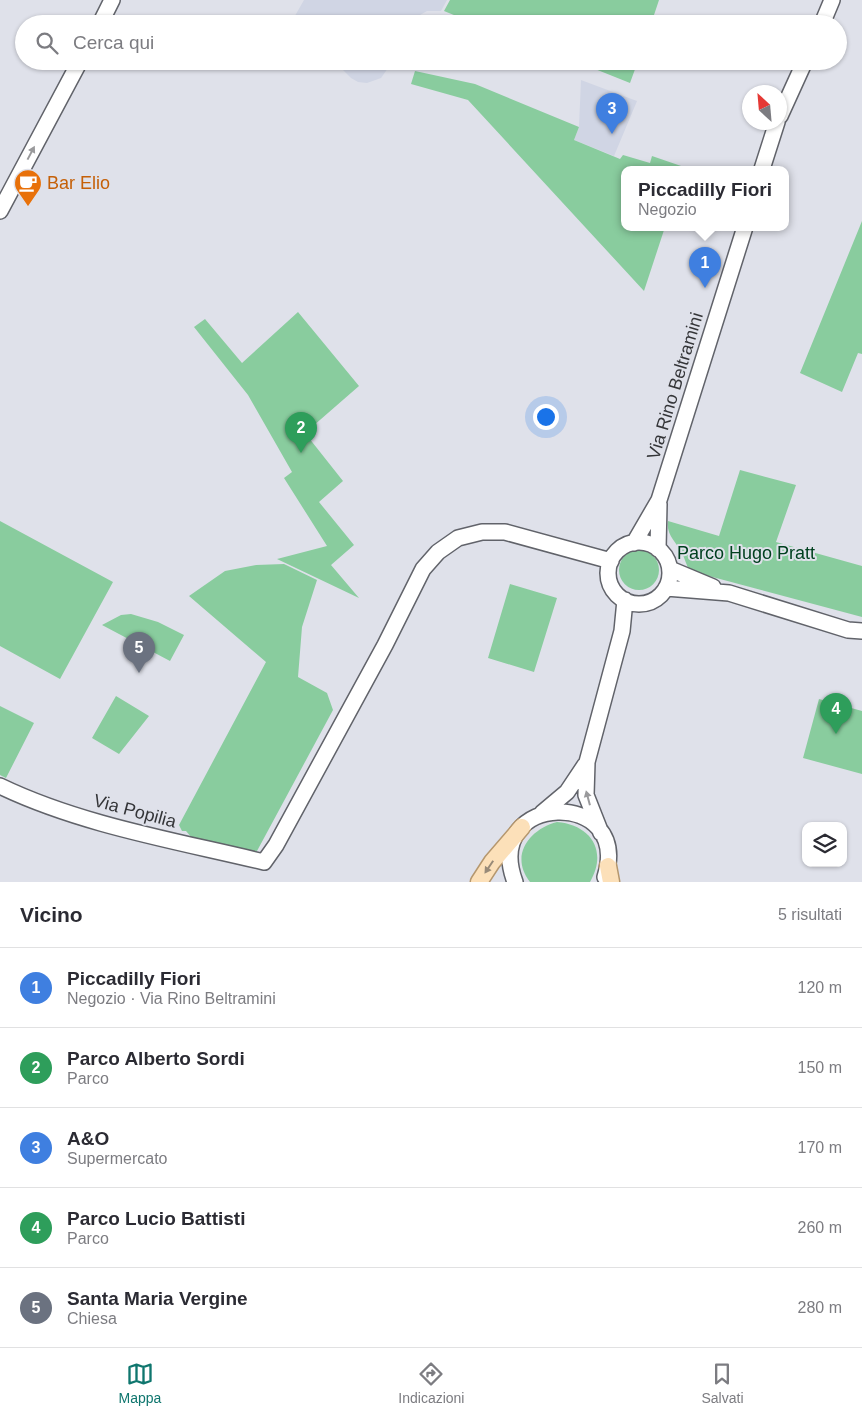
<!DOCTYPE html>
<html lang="it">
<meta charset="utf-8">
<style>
:root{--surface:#fff;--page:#f2f2f3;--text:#2b2b33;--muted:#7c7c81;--line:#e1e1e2;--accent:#0f766e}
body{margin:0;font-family:Arial,sans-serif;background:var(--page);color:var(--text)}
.controls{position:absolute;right:15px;bottom:15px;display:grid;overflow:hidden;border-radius:10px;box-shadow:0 1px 4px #0004}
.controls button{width:45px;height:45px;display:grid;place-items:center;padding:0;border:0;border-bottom:1px solid var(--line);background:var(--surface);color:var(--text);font:25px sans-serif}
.compass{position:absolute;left:742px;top:85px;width:45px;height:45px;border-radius:50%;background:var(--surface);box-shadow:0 1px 4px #0004;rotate:334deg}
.you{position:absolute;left:545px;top:416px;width:18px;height:18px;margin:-12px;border:4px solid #fff;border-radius:50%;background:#1a73e8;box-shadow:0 0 0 8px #1a73e833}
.badge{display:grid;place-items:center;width:32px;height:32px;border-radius:50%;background:var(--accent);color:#fff;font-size:16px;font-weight:700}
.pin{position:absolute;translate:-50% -41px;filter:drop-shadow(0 1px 2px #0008)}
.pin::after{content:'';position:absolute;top:26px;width:18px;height:15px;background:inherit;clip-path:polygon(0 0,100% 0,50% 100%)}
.popup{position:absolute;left:621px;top:166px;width:168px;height:65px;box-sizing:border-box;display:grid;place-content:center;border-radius:10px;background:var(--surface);filter:drop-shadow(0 1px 4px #0005);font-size:16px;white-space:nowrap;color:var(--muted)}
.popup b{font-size:19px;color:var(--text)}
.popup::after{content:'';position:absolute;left:50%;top:100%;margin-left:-10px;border:10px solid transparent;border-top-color:var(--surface)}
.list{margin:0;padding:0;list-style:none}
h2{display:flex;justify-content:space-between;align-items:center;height:65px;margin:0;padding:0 20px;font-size:21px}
h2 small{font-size:16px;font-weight:400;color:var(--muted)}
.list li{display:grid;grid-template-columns:32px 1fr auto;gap:15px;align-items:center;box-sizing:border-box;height:80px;padding:0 20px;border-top:1px solid var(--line)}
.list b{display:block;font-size:19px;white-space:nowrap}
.list p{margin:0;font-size:16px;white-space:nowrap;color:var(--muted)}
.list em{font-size:16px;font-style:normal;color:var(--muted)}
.icon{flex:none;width:28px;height:28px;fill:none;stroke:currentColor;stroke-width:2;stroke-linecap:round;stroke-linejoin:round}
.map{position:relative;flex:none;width:862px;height:882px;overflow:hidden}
.search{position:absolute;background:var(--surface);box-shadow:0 1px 4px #0004;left:15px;right:15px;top:15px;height:55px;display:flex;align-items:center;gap:12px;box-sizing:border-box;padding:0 18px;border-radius:28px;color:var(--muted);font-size:19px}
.sheet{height:465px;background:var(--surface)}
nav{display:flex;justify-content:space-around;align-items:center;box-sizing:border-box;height:70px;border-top:1px solid var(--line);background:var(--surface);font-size:14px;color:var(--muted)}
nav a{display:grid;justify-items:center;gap:2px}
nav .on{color:var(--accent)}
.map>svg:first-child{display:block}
.built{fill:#d0d5e4}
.green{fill:#89cc9e}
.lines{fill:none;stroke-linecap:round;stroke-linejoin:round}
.secondary-casing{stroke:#61636a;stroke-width:18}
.primary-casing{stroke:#b5976e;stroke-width:19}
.secondary{stroke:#fff;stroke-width:15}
.primary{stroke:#fce0b9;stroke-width:16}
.oneway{fill:#9a9a9c}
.oneway2{fill:#988a78}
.labels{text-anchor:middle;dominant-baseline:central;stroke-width:4;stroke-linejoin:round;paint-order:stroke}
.food-label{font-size:18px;fill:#c56008;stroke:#dfe1ea;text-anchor:start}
.street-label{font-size:18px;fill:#343538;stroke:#dfe1ea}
.park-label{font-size:18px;fill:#00401f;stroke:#dfe1ea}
</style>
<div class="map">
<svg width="862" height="882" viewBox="0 0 862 882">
<rect width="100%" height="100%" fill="#dfe1ea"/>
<path class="built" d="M304,0H447L441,11H427L420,15L413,24H295L292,21Z
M334,61H393L381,78L367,83L358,82L351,78Z
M581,80L637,101L614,156L574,140L579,127Z"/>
<path class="green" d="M450,0H659L651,24H476L444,11Z
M575,61H638L630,83Z
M415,71L475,84L579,127L574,140L620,159L623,155L650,163L652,156L684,167L683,169H625V227H665L644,291L468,100L411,84Z
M862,221V354L858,353L842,392L800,373Z
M298,312L359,386L305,433L343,481L319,502L354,545L331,565L359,598L277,559L327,546L284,478L292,472L248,395L194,327L205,319L242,363Z
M740,470L796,485L776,542L862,566V617L690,571C686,565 685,559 682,553C676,542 666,535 668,521L719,536Z
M0,521L113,582L60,679L0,646Z
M619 570a20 20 0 1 1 40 0a20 20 0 1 1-40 0Z
M284,564L317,580L302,627L298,677L327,693L333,710L257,851H246L192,838L186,831H182L179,825L266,662L189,596L225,571L256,565Z
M510,584L557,598L534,672L488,658Z
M131,614L158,622L184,635L170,661L102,625L121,615Z
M116,696L149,716L119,754L92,738Z
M819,699L862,711V774L803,758Z
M0,706L34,723L6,778L0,775Z
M557,822C591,825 608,851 590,882H530C509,855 530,829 557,822Z"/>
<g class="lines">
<g class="secondary-casing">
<path id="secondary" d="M100,24L112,0
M822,24L832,0
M780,116L805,61
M762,169L777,122
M0,211L80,61
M608 573a31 31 0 1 1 62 0a31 31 0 1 1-62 0Z
M634,543L659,500L745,227
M658,549L659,504
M670,569L713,587
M666,588L729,593L848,630L862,631
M0,786C81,825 177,841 264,862L276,845L385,645L423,569L438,552L458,538L482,532H505L611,561
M542,813L567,792L585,765
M601,833L586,795L587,762L622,631L625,600
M515,882C481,791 633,788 605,877"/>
</g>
<g class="primary-casing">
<path id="primary" d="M608,866L611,882
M479,882L492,862L522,827"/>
</g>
<use href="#secondary" class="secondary"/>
<use href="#primary" class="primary"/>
</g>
<defs><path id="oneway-solid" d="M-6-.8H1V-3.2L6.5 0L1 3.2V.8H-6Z" transform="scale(1.25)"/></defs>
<g class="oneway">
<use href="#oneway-solid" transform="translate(31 153) rotate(-62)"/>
<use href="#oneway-solid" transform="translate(588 798) rotate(-105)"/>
</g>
<use class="oneway2" href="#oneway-solid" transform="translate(489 867) rotate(124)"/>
<defs>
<g id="cafe-pin" transform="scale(1.4375)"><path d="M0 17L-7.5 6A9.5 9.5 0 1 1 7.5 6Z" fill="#e8710a" stroke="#dfe1ea"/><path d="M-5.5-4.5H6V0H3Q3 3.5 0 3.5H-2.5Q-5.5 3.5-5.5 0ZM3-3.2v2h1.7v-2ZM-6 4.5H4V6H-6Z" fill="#fff"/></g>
</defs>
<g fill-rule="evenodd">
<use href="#cafe-pin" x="28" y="183"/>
</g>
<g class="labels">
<g class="food-label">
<text x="47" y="183">Bar Elio</text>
</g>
<g class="street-label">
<text transform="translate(675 386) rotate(-73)">Via Rino Beltramini</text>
<text transform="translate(135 811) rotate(15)">Via Popilia</text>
</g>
<g class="park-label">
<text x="746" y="553">Parco Hugo Pratt</text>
</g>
</g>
</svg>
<div class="controls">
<button><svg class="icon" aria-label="layers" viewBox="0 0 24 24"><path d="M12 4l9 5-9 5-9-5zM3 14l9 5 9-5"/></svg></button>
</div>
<svg class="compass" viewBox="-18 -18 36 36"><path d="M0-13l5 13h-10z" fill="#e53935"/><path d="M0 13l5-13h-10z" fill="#7c7c81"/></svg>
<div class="you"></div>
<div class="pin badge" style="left:705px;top:288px;background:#3f7fe0">1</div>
<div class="popup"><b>Piccadilly Fiori</b>Negozio</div>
<div class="pin badge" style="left:301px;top:453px;background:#2e9e5b">2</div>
<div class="pin badge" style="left:612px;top:134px;background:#3f7fe0">3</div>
<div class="pin badge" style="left:836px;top:734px;background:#2e9e5b">4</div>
<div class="pin badge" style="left:139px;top:673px;background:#6b7280">5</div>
<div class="search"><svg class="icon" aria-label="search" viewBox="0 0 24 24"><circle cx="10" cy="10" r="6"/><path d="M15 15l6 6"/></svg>Cerca qui</div>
</div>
<section class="sheet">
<h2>Vicino<small>5 risultati</small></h2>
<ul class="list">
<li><span class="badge" style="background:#3f7fe0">1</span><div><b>Piccadilly Fiori</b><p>Negozio · Via Rino Beltramini</p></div><em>120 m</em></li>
<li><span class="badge" style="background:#2e9e5b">2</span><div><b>Parco Alberto Sordi</b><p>Parco</p></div><em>150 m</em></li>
<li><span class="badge" style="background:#3f7fe0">3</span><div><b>A&amp;O</b><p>Supermercato</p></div><em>170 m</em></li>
<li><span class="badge" style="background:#2e9e5b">4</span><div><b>Parco Lucio Battisti</b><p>Parco</p></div><em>260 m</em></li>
<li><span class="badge" style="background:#6b7280">5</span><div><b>Santa Maria Vergine</b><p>Chiesa</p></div><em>280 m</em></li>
</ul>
</section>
<nav>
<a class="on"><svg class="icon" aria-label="map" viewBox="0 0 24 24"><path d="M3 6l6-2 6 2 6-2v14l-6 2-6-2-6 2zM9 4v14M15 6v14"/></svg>Mappa</a>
<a><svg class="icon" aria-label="directions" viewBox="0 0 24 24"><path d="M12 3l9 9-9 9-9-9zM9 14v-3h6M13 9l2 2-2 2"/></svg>Indicazioni</a>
<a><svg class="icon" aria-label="saved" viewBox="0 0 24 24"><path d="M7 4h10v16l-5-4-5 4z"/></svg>Salvati</a>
</nav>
